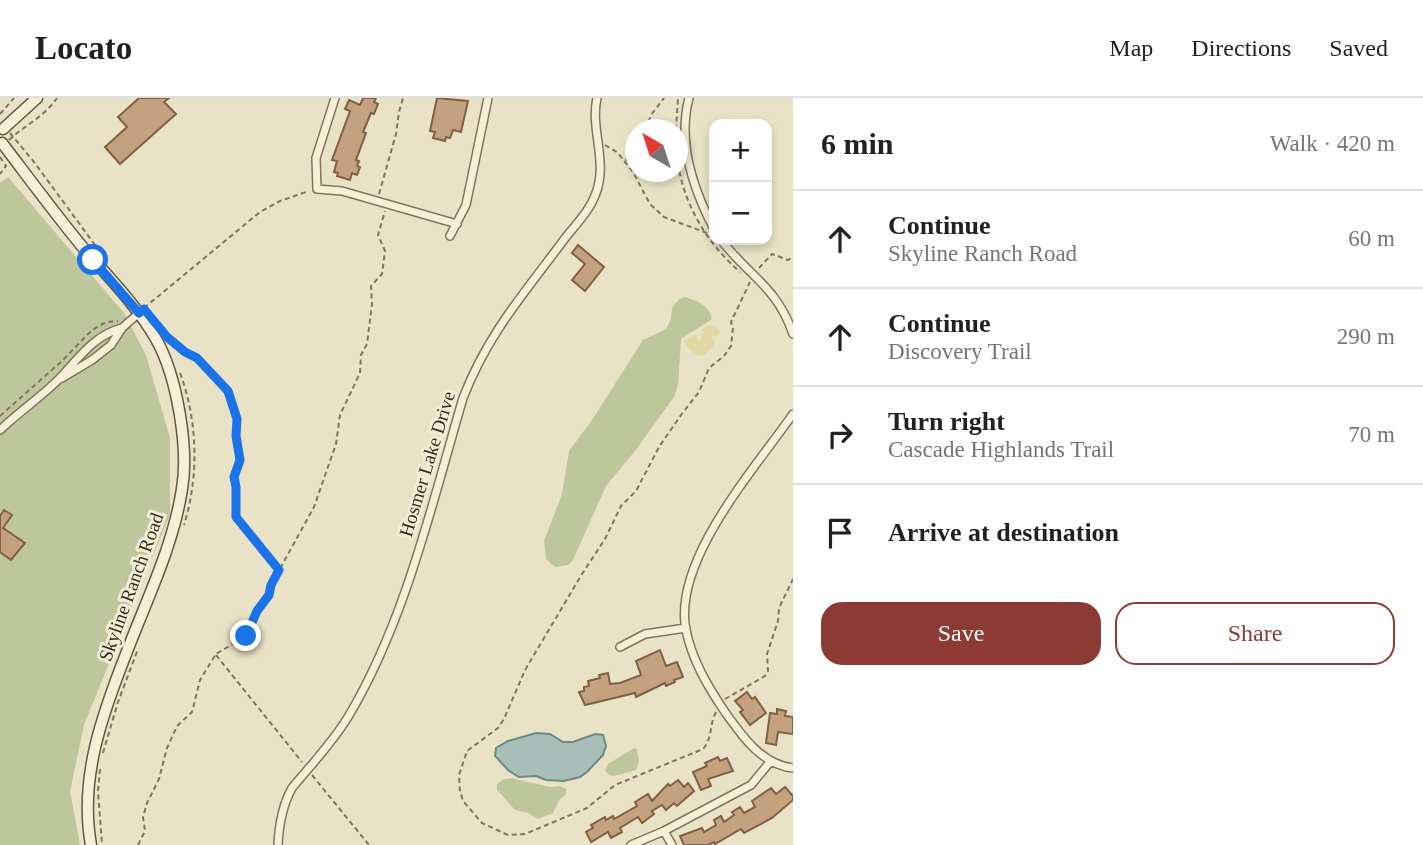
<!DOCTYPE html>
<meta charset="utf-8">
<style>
:root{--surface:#fff;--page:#f6f6f6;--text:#202124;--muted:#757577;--line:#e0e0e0;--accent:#8c3a33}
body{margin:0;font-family:Georgia,serif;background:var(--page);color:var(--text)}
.controls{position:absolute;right:21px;top:21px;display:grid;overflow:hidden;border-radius:14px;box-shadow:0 4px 10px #0003}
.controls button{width:63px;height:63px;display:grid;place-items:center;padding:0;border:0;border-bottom:2px solid var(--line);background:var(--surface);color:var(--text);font:35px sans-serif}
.compass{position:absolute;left:625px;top:21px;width:63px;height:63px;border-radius:50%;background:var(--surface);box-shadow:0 4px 10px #0003;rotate:321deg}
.stop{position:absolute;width:21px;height:21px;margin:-16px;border:5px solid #1a73e8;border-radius:50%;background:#fff}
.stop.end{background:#1a73e8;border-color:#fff;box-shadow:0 2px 7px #0008}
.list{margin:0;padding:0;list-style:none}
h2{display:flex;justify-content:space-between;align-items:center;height:91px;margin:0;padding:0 28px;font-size:30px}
h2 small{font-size:23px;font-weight:400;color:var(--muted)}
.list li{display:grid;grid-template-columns:46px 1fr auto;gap:21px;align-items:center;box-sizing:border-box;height:98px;padding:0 28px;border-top:2px solid var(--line)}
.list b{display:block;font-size:26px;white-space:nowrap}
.list p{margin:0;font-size:23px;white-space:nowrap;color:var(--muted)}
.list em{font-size:23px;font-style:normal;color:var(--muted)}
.actions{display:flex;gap:14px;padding:21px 28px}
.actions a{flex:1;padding:16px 0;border:2px solid var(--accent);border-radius:21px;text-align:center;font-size:24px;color:var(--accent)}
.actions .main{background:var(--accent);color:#fff}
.icon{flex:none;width:38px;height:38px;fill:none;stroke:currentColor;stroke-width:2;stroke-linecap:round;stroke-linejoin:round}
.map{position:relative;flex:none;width:793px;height:747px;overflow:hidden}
header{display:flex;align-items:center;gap:42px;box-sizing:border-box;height:98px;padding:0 35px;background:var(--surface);border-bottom:2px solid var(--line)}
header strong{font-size:33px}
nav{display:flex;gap:38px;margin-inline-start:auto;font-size:24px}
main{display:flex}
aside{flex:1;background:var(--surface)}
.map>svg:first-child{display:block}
.green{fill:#bec79b}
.sand{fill:#e3d8a5}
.water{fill:#a7beb9;stroke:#6e8b86;stroke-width:2}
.building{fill:#c4a27f;stroke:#806146;stroke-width:2}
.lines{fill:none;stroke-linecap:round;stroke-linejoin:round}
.street-casing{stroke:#83745d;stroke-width:10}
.secondary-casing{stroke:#655640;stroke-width:13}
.path{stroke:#83745d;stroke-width:2;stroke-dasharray:5 3.5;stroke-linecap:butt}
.street{stroke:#f5efd8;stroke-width:7}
.secondary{stroke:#f5efd8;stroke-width:10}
.route{stroke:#1a73e8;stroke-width:9}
.labels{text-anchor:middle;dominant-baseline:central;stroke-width:6;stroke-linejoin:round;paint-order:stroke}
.street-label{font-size:19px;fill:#352c20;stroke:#f2ecd4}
</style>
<header>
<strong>Locato</strong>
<nav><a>Map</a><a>Directions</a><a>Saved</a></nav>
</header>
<main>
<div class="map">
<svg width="793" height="747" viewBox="0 0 793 747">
<rect width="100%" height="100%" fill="#eae2c6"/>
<path class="green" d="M8,79L124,215L146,257L170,340V416L84,627L70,693L80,747H0V85Z
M685,199C696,202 713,209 711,222L681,241L678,287L674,299L635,353L606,388L573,462L568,467L555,469L546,461L544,443L562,396L569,353L592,322L643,242L666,231L671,221L672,210L679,201Z
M634,650L637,651L639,664L636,672L614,678L609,677L605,672L608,666Z
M511,680L550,689L560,688L566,691V696L559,702L553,715L538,721L528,715L515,712L497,692V686L502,682Z"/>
<path class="sand" d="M710,227L716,228L720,235L715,239L710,237L715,242L714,248L704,257L698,258L686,248L684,243L695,236L700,244L702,231Z"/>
<path class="water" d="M536,635L550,636L563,644H573L595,636L603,637L606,648L603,657L587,674L580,679L564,683L546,682L536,678L519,679L509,673L495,658L496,650L508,643Z"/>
<path class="building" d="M139,0H169L164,4L176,16L120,66L105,49L127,29L118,19Z
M363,0H376L374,4L378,6L374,16L371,15L363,34L366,35L356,62L359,63L357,68L360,69L357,77L352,75L350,82L337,78L338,75L334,74L337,63L332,62L350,13L345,11L349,2L360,7Z
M437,0L468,3L461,34L453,32L450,40L446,39L445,43L433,40L435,34L430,33Z
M578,147L604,169L585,193L572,182L585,166L572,155Z
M4,412L12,417L3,430L25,445L11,462L0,454V418Z
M660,552L666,568L677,564L683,579L674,582L675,584L666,588L665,585L636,599L635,595L585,607L579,594L584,593V589L589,588L588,583L600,580L599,577L608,575L610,586L620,585L641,577L636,563Z
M747,594L752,601L755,599L766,615L750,627L740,614L743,612L735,603Z
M777,611L786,613L785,618L793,619V636L778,634L776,647L766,645L770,615L777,616Z
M718,659L720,663L727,660L733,673L708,681L711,688L701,692L693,674L707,668L705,665Z
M678,682L684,689L688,685L694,693L677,708L674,705L666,712L662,707L652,713L654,716L642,725L638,719L620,730L622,734L611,740L608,734L591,744L586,734L593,730L591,727L605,719L606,722L613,718L614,721L637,708L635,704L648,696L652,703L668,686L670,688Z
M785,689L793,698V702L772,720L744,735L741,731L715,746L714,744L708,747H684L680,738L702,730L704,734L716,727L714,722L721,718L724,724L734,717L732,714L740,709L744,715L755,709L752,703L771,690L776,696Z"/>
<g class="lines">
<g class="street-casing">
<path id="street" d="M335,0L316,60L317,91L342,93L457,126
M689,0C677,45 693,91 714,131
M450,138L466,107L488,0
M721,142C749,178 777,189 793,236
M62,280L92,262L111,247L122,230L139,215
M793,316C756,369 672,463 686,532C692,562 708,589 725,614C742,638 762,667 793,670
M0,332C19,314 41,299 59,281C78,261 94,237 122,230
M620,549L645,536L686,530
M664,733L672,747
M278,747C279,726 282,708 292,690C311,667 333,644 348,619C405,524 432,406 463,300C487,238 521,199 560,147C572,130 589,115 596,95C608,63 590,31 597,0
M631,747L664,733L751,687L770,664"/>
</g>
<g class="secondary-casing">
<path id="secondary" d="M3,31L37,0
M2,45C28,79 53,113 80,146C106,177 136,206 156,241C177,278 189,350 182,391C173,449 146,503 126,556C102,617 79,681 91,747"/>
</g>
<path class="path" d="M0,16L14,0
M646,32L651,17L664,0
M676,32L678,0
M10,35L34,64L106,162
M9,42C25,27 44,19 57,0
M605,47L617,54L633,74L650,106L664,119L707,135
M0,59L6,68L0,76
M625,62L636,59
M678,65C684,108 708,146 740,174
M379,96L396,36L399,14L403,0
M759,170L772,156L788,162L793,159
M144,210L260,114L280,103L309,93
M163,235L185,254L197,260L228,293L237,321L236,338L240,362L234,379L236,389V419L279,471
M180,275C198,323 199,379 184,427
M0,318L62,263L92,232L106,224L118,223
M216,557L302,664
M725,601L765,578L768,573L767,556L778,523L779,510L793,481
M716,614C709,627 713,639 703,651L615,687L587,710L525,736L508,737L482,725L463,703L460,693L459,677L467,653L498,630L504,621L525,572L582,476L605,441L621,408L636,393L659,349L681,317L699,294L709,270L724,258L731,248L733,230L731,224L750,184
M103,655L118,604L138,551
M100,671L98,693L102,747
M312,677L369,747
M138,747L145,733L143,719L147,705L159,681L167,650L177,628L192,614L200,582L216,556L246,538L257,513L269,497L271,487L314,409L336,346L340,317L360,275L361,257L367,246L372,206L371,188L382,176L385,153L378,137L385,113"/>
<use href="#street" class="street"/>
<use href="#secondary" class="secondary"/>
</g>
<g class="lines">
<path class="route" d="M93,162L139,215L144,211L167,239L185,254L197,260L228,293L237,321L236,338L240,362L234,379L236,389V419L279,472L271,487L269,497L257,513L246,538"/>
</g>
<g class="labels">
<g class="street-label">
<text transform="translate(427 366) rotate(-73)">Hosmer Lake Drive</text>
<text transform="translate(131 489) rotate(-70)">Skyline Ranch Road</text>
</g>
</g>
</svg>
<div class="controls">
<button>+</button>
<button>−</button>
</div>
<svg class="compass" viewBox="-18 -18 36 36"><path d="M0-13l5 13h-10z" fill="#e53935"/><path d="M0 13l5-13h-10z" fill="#757577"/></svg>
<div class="stop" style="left:93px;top:162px"></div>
<div class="stop end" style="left:246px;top:538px"></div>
</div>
<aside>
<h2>6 min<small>Walk · 420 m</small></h2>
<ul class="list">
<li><svg class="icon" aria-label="ahead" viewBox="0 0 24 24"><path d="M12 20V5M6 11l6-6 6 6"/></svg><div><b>Continue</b><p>Skyline Ranch Road</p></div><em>60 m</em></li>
<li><svg class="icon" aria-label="ahead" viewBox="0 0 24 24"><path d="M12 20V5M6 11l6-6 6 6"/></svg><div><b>Continue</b><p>Discovery Trail</p></div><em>290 m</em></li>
<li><svg class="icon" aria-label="right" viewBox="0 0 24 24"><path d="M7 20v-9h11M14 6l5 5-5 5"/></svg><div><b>Turn right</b><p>Cascade Highlands Trail</p></div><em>70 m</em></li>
<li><svg class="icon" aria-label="arrive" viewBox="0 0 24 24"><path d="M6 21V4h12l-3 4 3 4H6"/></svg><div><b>Arrive at destination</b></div></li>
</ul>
<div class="actions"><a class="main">Save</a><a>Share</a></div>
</aside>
</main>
